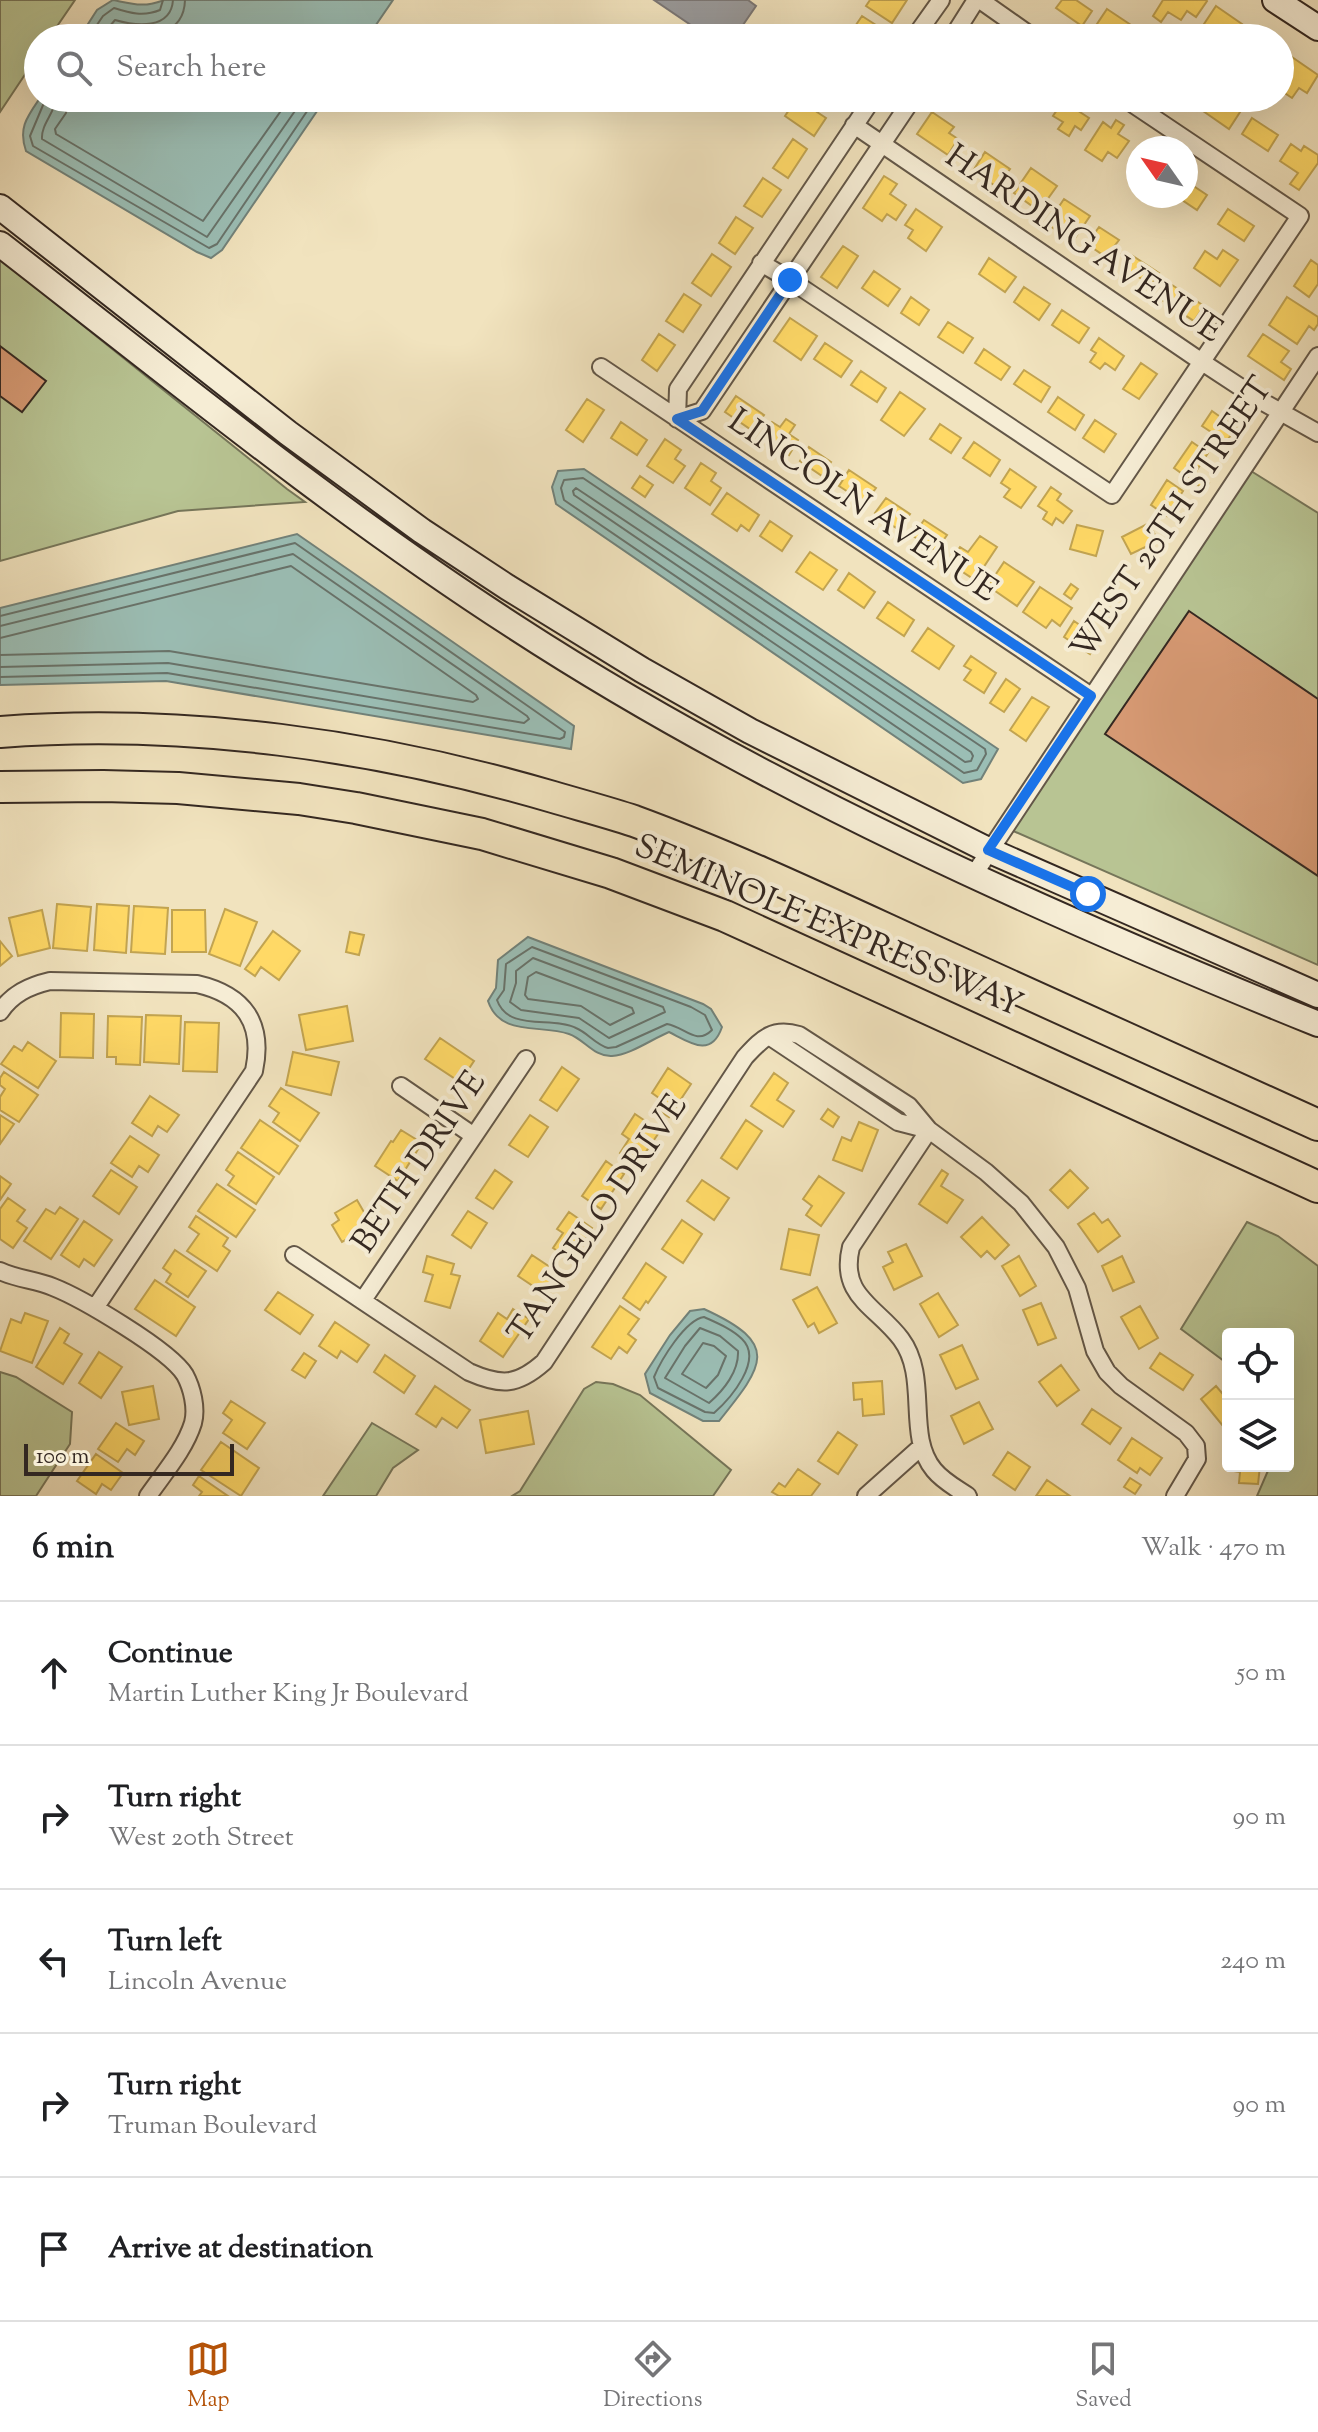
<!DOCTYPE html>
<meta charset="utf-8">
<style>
:root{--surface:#fff;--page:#f2f2f2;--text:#202124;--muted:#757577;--line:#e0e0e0;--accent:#b45309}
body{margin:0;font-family:"Sorts Mill Goudy",serif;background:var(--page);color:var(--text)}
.controls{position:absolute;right:24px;bottom:24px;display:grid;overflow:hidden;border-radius:8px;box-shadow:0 8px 32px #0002}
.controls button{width:72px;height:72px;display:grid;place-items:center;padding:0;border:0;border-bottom:2px solid var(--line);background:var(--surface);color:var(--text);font:40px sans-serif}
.compass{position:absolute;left:1126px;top:136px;width:72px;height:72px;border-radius:50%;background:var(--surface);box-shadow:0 8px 32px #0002;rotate:304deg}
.scale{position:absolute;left:24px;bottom:20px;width:210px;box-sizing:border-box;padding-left:8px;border:4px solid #342821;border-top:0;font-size:22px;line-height:28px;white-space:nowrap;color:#342821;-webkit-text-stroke:6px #f6edd5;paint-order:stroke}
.stop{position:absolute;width:24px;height:24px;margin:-18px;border:6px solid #1a73e8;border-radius:50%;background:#fff}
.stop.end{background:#1a73e8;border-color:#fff;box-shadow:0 2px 8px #0008}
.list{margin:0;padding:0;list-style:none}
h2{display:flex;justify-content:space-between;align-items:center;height:104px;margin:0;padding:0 32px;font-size:34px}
h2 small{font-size:26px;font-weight:400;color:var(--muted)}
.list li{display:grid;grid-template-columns:52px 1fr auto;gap:24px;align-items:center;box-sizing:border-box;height:144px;padding:0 32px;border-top:2px solid var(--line)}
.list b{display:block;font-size:30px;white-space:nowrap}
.list p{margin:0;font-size:26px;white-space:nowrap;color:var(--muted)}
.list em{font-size:26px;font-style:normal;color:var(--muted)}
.icon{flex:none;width:44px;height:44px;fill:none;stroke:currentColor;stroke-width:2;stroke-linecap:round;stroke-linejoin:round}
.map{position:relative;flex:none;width:1318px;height:1496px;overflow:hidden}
.search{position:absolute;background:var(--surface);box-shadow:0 8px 32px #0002;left:24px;right:24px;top:24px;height:88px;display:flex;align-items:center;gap:20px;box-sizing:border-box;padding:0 28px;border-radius:44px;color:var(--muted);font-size:30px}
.sheet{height:824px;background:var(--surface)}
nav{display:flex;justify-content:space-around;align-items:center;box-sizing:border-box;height:112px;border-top:2px solid var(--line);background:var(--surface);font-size:22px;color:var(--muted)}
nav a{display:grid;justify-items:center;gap:4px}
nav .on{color:var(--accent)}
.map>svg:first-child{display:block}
.green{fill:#b8c493;stroke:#76765a;stroke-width:2}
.water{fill:#9bbeb5;stroke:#72827a;stroke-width:2}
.homes{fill:#ffd966;stroke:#c2a451;stroke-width:2}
.industry{fill:#999;stroke:#7b7775;stroke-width:2}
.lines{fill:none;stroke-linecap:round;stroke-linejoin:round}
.shore{stroke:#68736b;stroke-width:2}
.building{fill:#d69973;stroke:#342821;stroke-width:2}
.street-casing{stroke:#635748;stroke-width:20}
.secondary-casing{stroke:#342821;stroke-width:28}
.highway-casing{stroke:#342821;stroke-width:34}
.street{stroke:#f6edd5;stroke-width:16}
.secondary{stroke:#f6edd5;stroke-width:24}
.highway{stroke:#f1e3be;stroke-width:30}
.route{stroke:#1a73e8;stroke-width:10}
.labels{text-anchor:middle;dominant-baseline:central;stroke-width:8;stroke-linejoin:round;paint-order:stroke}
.street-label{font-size:34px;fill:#342821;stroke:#f6edd5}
</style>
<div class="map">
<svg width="1318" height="1496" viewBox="0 0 1318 1496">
<rect width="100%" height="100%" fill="#f1e3be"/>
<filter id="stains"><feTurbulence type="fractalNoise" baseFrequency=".0025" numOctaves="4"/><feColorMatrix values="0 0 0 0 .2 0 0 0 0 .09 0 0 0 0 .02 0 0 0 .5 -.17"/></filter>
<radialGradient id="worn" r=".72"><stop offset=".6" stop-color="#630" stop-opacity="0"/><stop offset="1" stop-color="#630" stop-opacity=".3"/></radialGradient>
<path class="green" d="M0,0H75L49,38H38V55L0,112Z
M0,259L287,489L305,502L178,511L0,561Z
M1251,471L1318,513V965L1011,830Z
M1247,1222L1278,1236L1318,1266V1496H1257L1270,1466H1288V1334H1228V1364L1181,1329Z
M0,1372L16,1377L72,1412L70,1444L36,1496H0Z
M596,1382L613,1384L640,1395L731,1470L713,1496H512L520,1491L584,1389Z
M372,1423L418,1450L393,1468L376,1496H323Z"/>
<path class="water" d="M113,0C133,4 144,8 164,0H393L367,38H79L97,10Z
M40,98H326L222,250L211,258L197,252L26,151C18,128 27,117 40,98Z
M584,469L998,749L981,779L963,783L556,504L552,487L558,471Z
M297,534L574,726L571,749L166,681L0,685V608Z
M528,937L703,1004L711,1009L722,1027C711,1059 689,1042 669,1032C652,1039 630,1055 612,1056C594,1057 584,1039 569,1034C540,1024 500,1037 488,1001L496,988L498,960Z
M704,1309C781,1344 764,1365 719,1421H703L650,1393L645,1374L670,1335L690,1311Z"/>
<path class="homes" d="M870,0H907L892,23L866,6Z
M1062,0H1076L1092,11L1082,26L1056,8Z
M1163,0H1206L1207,1L1196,17L1187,11L1181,20L1168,12L1161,22L1153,16Z
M1216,6L1242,24L1233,38H1209L1214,31L1204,24Z
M1107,9L1137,29L1131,38H1106L1093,30Z
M862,16L890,34L888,38H847Z
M1289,55L1318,75L1307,93L1299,88L1292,98L1280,90V68Z
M797,98H816L823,103L817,112L826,118L814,136L785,116Z
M1025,98H1050L1042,110Z
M1211,98H1226L1242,109L1229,129L1203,111Z
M1063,101L1089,118L1081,130L1075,126L1069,136L1058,129L1063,122L1053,116Z
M932,112L954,127L949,133L958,139L948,155L917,134Z
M1252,118L1278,135L1268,151L1242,134Z
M1116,120L1124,125L1118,134L1129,141L1117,158L1108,152L1102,161L1085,150L1103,122L1111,128Z
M793,139L807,149L788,178L773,168Z
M1291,144L1301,151L1304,146L1318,155V163L1299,190L1290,184L1298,173L1280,161Z
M985,152L1010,169L997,187L973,171Z
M1031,168L1057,186L1039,211L1014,193Z
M884,176L897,184L890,194L906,205L896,220L887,214L882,221L863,208Z
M763,178L781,190L762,217L744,206Z
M1186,181L1207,195L1197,210L1176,196H1186Z
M1064,199L1090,216L1073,241L1047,224Z
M916,209L942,227L926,251L908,238L913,230L905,225Z
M1228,209L1254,226L1244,241L1218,224Z
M736,217L753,228L735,254L719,243Z
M1099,227L1119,240L1113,248L1120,253L1113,262L1087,244Z
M843,246L858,256L837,288L821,277Z
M1223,250L1238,260L1220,286L1194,268L1205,251L1217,259Z
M712,254L731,267L711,296L692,283Z
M1133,256L1159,273L1151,285L1125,268Z
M989,258L1016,277L1005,292L979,274Z
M1311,260L1318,265V284L1309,297L1294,286Z
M874,271L900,289L888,306L862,288Z
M1166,281L1204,306L1194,321L1156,296Z
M1024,287L1050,304L1039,320L1014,302Z
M684,294L701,305L683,332L666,321Z
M911,297L929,310L919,325L901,313Z
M1287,297L1318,317V324L1314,330L1309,326L1297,344L1269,325Z
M1062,310L1089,328L1079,343L1052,325Z
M790,318L817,336L801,360L774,341Z
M948,322L973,338L963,353L938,337Z
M659,334L675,345L657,371L642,360Z
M1263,334L1289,351L1281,362L1291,369L1284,380L1248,356Z
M1099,338L1124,356L1115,370L1105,363L1100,369L1090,362L1096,353L1091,350Z
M825,343L852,361L841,377L814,359Z
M984,349L1010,367L1001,380L975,363Z
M1141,363L1157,374L1139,399L1123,389Z
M1024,370L1050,387L1041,402L1014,384Z
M861,371L886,388L877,402L851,385Z
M900,392L925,409L904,436L881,420Z
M736,396L764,415L753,431L725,412Z
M1058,397L1084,415L1075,430L1048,412Z
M587,399L604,410L583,442L566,430Z
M1212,411L1236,428L1226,442L1202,426Z
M786,419L795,425L789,434L798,440L789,455L762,437L772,422L780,427Z
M1095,420L1116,434L1104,452L1083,438Z
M621,422L647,440L637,455L611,438Z
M940,424L961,438L951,453L930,439Z
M665,439L681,450L675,459L685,466L673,483L647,466Z
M974,442L1000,460L990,476L963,458Z
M1192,442L1208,453L1195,473L1209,483L1205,490L1174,468Z
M809,447L831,462L822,476L800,461Z
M701,463L716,473L711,481L721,488L710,505L685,488Z
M1010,469L1036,487L1021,508L1004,497L1010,489L1001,483Z
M849,470L876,488L865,503L839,486Z
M640,476L653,485L645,497L632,488Z
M1167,480L1183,491L1167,516L1151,505Z
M1051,487L1061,494L1057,500L1072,511L1063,523L1056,518L1052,525L1043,519L1047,512L1038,506Z
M727,493L759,515L749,531L741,525L737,531L712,514Z
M886,498L910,514L899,530L875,513Z
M924,520L947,535L936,551L913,536Z
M770,521L792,536L782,551L760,536Z
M1149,523L1158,541L1131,554L1122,537Z
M1077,525L1103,531L1096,556L1070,549Z
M980,536L997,547L975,580L949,563L960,547L968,552Z
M810,552L837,570L823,590L796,572Z
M1004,562L1034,582L1017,606L988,586Z
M849,573L875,592L864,608L838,590Z
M1071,584L1078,589L1071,599L1064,594Z
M1040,587L1072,608L1060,626L1052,620L1046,628L1023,612Z
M888,602L914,620L904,636L877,618Z
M1074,621L1100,639L1090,654L1064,637Z
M928,628L954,646L939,669L912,651Z
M971,656L996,673L984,693L964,680L971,670L964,666Z
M1006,679L1020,689L1004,712L990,703Z
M1032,697L1049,707L1026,741L1010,730Z
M57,904L91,907L87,951L53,948Z
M97,904L129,906L126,953L94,950Z
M134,906L168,908L165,954L131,952Z
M225,909L257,922L240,966L209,954Z
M42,910L50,948L18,956L9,918Z
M172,910H205L206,952H172Z
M273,931L300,951L279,980L261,967L255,976L245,969Z
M350,932L364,935L359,955L346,952Z
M0,941L12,956L0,966Z
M347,1006L353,1041L306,1050L299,1015Z
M61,1013L94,1014L93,1058L60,1057Z
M146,1015L181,1016L179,1064L144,1062Z
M108,1016L142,1017L140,1065L116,1064V1057H107Z
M185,1022L219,1023L217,1072L183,1071Z
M440,1038L474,1061L460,1082L425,1059Z
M28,1042L56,1061L38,1088L1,1064L14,1046L22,1051Z
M293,1052L339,1062L331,1095L286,1085Z
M562,1067L579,1079L557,1111L540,1100Z
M668,1068L691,1084L669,1117L654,1107L659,1098L652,1093Z
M4,1072L38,1095L19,1122L0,1110V1097L5,1089L0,1085V1078Z
M774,1073L788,1083L777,1100L794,1111L783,1127L751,1106Z
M281,1088L319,1113L300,1141L273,1122L279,1113L269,1106Z
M150,1096L179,1115L167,1132L158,1126L152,1136L132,1123Z
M828,1109L839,1117L833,1127L821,1119Z
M635,1114L660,1131L637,1165L620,1153L629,1139L622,1134Z
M0,1115L14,1124L0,1144Z
M530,1115L548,1127L528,1157L509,1145Z
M260,1120L298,1146L279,1174L241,1148Z
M746,1120L762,1131L737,1169L721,1158Z
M859,1122L878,1130L862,1171L833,1160L842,1137L851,1141Z
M401,1130L422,1143L398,1181L375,1166L391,1141L393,1142Z
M130,1136L159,1155L148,1172L139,1166L132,1177L111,1163Z
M238,1152L274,1177L256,1204L228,1185L234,1176L226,1170Z
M606,1161L624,1174L601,1209L582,1196Z
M111,1170L137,1187L119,1214L93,1196Z
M495,1170L512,1182L493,1209L476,1198Z
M942,1170L948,1174L941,1186L963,1200L947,1223L919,1204Z
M1070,1170L1088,1188L1068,1208L1050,1190Z
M0,1176L11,1184L0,1200Z
M819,1176L844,1193L821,1226L806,1215L812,1206L803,1199Z
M702,1180L729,1198L714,1220L687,1201Z
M217,1184L255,1210L236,1237L198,1211Z
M8,1198L25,1210L17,1221L27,1228L13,1248L0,1239V1209Z
M357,1200L372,1226L342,1242L332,1225L339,1220L335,1213Z
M60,1207L78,1219L51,1259L24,1241L46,1209L55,1214Z
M468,1211L487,1223L471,1248L452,1235Z
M569,1212L592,1228L571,1260L553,1248L563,1233L557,1229Z
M1094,1213L1102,1223L1108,1219L1120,1236L1098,1252L1078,1224Z
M196,1216L228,1238L223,1246L230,1251L217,1271L187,1251L199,1234L189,1227Z
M982,1217L1009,1245L995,1259L987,1251L981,1257L961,1237Z
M682,1220L702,1234L683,1263L662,1249Z
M84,1221L112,1240L94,1266L84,1259L79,1267L61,1255Z
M789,1229L819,1235L810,1275L781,1269Z
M906,1244L922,1276L894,1290L883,1267L893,1262L888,1252Z
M175,1250L206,1271L188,1297L166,1282L171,1274L163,1268Z
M532,1255L562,1275L548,1296L518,1276Z
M427,1256L454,1264L451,1274L460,1276L450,1308L425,1301L433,1275L423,1272Z
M1019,1256L1036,1286L1020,1296L1002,1266Z
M1122,1256L1134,1282L1113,1291L1102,1266Z
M646,1263L666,1277L648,1303L646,1301L640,1310L623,1298Z
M155,1280L195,1307L176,1336L135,1309Z
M817,1287L837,1323L819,1333L814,1323L808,1327L793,1300Z
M278,1292L313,1315L300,1334L265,1310Z
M938,1293L958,1325L939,1337L920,1304Z
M1041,1303L1056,1338L1038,1345L1023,1310Z
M620,1306L639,1319L628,1334L636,1340L627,1353L619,1347L611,1359L592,1347Z
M1140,1306L1158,1338L1139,1349L1121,1317Z
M513,1309L529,1319L503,1357L480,1341L498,1313L507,1319Z
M25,1313L48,1321L32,1363L0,1351L11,1319L21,1323Z
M335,1322L369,1345L357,1362L341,1351L337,1358L319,1346Z
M60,1328L69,1334L64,1343L82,1354L63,1384L36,1367Z
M962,1345L978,1379L956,1389L940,1355Z
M99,1352L122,1367L101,1398L79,1383Z
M304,1353L316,1361L305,1378L292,1370Z
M1160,1353L1193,1375L1183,1390L1150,1368Z
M385,1355L415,1376L404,1393L374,1372Z
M1061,1365L1079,1390L1057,1406L1039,1382Z
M882,1381L884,1414L863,1416L862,1399L854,1400L853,1383Z
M153,1386L159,1419L129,1425L122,1392Z
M435,1386L470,1410L457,1428L442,1418L436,1427L416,1414Z
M1216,1386L1228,1400V1421L1223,1426L1201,1399Z
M231,1401L265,1423L247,1449L223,1433L232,1420L223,1413Z
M979,1402L993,1429L964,1444L951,1416Z
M1092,1409L1121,1428L1110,1444L1082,1424Z
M528,1411L534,1444L486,1453L480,1420Z
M116,1423L144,1441L135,1455L127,1449L118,1462L98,1449Z
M838,1432L857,1445L838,1474L818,1461Z
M1132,1438L1162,1458L1150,1475L1140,1468L1137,1473L1118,1460Z
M221,1442L259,1468L241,1496L201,1470Z
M1008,1452L1030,1467L1015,1490L993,1475Z
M96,1454L123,1473L111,1490L102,1484L96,1494L77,1481Z
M1228,1461V1466H1260L1258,1484L1239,1483L1240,1472L1227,1470Z
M798,1469L820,1484L811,1496H779L772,1492L779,1483L785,1487Z
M199,1476L228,1496H199L202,1492L193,1485Z
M1130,1478L1141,1485L1135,1494L1124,1487Z
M1047,1480L1070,1496H1036Z"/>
<path class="industry" d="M654,0H748L756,6L734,38H710Z"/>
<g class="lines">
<path class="shore" d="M88,38L103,16L114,8C130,13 143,17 160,10L163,0
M100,38L115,20C136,26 171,30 173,0
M115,38L119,34C148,39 184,36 185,0
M46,98L30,136L33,146L209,248L217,244L316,98
M56,98C55,113 41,124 42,139L207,237L304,98
M68,98L66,113L55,129L56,134L203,221L290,98
M583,478L985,749L986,754L977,770L964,773L564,500L561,488L564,480Z
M576,488L971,752L973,756L971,761L965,762L574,495L573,491Z
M0,616L295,543L565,732L564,737L560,739L167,673L0,677
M0,626L293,554L527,716L529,719L524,723L168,663L0,667
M0,638L291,566L476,695L478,699L473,702L169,651L0,655
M532,947L691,1007L705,1015L712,1030C696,1046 685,1027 667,1024L616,1047L608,1048C595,1044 588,1033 576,1028C552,1016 508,1032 497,1000L504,990L506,964Z
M533,958L663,1007L665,1012L609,1038L579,1018L521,1010L510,1002L516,983V971Z
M536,972L632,1008L634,1013L610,1025L581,1006L528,999L525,995L528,977Z
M704,1317C717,1323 732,1329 742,1339C764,1360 730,1399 714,1413L705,1412L658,1388L654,1377C661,1360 685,1320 704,1317Z
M700,1328L720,1336L738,1351C739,1371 724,1390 709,1403L665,1378L685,1346Z
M703,1343L714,1346L726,1356L718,1375L706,1388L682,1374Z"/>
</g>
<path class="building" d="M0,346L46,381L22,412L0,396Z
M1189,611L1318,699V876L1105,734Z"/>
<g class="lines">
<g class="street-casing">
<path id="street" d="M980,0L1034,38
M914,38L941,0
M952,38L976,0
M873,98L678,389L677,419L702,411L913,98
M854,125L1202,362L1263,402L1318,433
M761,263L790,280L1112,495L1300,216L1124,98
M601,367L1091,696
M973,876L1318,356
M0,1012C12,994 29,986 50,981L197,984C245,995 264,1024 254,1071L95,1308
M769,1036L898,1122L929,1130
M401,1086L474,1136
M929,1130L851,1247C839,1296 876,1306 901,1339C930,1378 905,1435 934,1470C943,1481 956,1488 968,1496
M294,1255L469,1372C501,1386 517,1386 544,1362L745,1057C762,1039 772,1027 799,1035L909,1106L929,1130L986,1172L1021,1203L1056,1247L1077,1288L1095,1351L1107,1372L1121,1386L1186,1433L1196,1446L1197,1459L1175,1496
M0,1271C17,1279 36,1280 53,1287C81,1298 170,1350 185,1375C192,1388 197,1408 193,1423C185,1449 164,1473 148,1496
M363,1300L526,1059
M866,1496L922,1446"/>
</g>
<g class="secondary-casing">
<path id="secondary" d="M1275,0L1318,28
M0,207L288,433L422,531L507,587L642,670L750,731L988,850L1318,995
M0,244C169,375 335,511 515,627C761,787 1046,914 1318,1024"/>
</g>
<g class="highway-casing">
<path id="highway" d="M0,732C185,718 376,745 553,797C580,805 607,812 634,821C732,857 827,902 923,946C1055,1006 1186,1065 1318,1125
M0,787L103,786L178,788L299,799L356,808L482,834L611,873L725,916L1318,1187"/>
</g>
<use href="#street" class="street"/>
<use href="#secondary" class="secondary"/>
<use href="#highway" class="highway"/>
</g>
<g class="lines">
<path class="route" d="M790,280L702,411L677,419L1091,696L988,850L1088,894"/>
</g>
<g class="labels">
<g class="street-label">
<text transform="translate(1083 245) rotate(34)">HARDING AVENUE</text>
<text transform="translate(862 507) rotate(34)">LINCOLN AVENUE</text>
<text transform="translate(1173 519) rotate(-56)">WEST 20TH STREET</text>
<text transform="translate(828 927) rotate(23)">SEMINOLE EXPRESSWAY</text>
<text transform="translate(420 1163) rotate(-56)">BETH DRIVE</text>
<text transform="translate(599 1220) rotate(-56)">TANGELO DRIVE</text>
</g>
</g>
<rect width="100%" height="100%" filter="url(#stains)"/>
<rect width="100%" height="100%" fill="url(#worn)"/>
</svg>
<div class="controls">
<button><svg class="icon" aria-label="locate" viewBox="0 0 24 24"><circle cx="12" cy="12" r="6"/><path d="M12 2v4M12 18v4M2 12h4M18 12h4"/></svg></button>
<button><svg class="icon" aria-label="layers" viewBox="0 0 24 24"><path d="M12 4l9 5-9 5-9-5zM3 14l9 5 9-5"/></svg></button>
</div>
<svg class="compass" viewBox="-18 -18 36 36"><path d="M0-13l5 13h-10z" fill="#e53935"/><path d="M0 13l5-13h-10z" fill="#757577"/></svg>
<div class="scale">100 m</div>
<div class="stop" style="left:1088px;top:894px"></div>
<div class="stop end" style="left:790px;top:280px"></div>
<div class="search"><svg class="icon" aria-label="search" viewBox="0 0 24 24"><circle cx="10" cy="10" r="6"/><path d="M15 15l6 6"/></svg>Search here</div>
</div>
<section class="sheet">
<h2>6 min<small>Walk · 470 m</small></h2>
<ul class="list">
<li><svg class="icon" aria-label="ahead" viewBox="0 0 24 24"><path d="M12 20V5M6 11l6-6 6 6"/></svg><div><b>Continue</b><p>Martin Luther King Jr Boulevard</p></div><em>50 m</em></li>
<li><svg class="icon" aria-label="right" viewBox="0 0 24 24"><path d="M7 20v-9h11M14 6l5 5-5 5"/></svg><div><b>Turn right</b><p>West 20th Street</p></div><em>90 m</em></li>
<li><svg class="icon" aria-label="left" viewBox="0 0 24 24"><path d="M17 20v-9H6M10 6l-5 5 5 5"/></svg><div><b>Turn left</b><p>Lincoln Avenue</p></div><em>240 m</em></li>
<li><svg class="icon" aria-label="right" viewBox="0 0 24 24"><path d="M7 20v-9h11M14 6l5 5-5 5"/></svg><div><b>Turn right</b><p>Truman Boulevard</p></div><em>90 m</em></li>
<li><svg class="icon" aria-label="arrive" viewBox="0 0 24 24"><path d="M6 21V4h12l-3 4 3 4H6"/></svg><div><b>Arrive at destination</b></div></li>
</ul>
</section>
<nav>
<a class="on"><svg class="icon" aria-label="map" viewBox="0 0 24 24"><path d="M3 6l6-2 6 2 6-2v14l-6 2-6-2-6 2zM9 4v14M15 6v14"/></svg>Map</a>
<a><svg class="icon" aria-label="directions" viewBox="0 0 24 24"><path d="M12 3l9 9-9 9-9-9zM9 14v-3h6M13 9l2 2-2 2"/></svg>Directions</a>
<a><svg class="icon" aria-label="saved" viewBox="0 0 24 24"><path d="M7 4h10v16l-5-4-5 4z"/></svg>Saved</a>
</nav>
